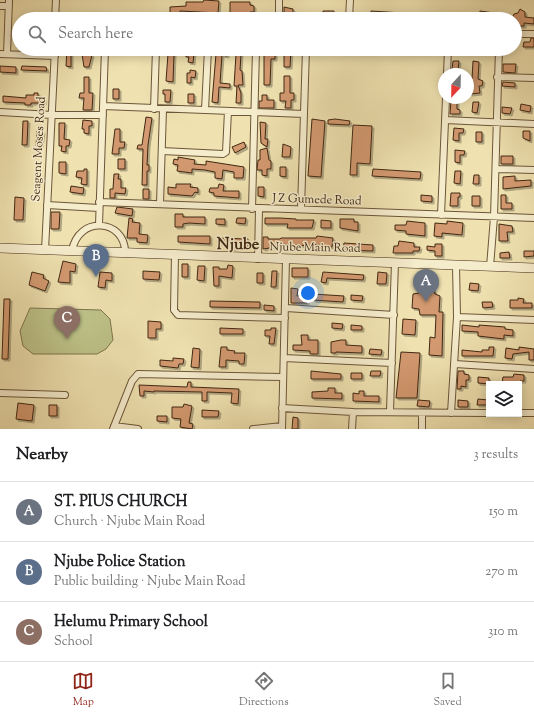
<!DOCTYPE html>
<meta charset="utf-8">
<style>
:root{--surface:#fff;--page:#f2f2f2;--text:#202124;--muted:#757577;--line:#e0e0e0;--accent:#8f2418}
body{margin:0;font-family:"Sorts Mill Goudy",serif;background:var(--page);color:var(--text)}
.controls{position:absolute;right:12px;bottom:12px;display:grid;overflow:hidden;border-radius:0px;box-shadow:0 2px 10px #0003}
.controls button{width:36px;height:36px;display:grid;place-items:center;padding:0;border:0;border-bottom:1px solid var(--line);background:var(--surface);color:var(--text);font:20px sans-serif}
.compass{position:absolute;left:438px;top:68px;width:36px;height:36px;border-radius:50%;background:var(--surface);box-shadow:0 2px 10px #0003;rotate:202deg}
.you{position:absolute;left:308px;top:293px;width:14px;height:14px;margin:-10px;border:3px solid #fff;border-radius:50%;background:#1a73e8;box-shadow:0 0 0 6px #1a73e833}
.badge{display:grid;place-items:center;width:26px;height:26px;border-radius:50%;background:var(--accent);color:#fff;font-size:13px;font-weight:700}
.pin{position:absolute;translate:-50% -33px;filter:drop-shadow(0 1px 2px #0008)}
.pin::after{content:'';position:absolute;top:21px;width:14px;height:12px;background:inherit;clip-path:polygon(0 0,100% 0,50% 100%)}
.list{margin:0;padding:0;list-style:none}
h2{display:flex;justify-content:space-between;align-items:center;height:52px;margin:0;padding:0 16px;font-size:17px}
h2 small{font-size:13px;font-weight:400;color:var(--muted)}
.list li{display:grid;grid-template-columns:26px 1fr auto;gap:12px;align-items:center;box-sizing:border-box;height:60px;padding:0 16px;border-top:1px solid var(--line)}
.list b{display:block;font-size:15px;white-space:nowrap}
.list p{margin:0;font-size:13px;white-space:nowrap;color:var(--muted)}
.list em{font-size:13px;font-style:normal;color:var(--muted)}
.icon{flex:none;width:22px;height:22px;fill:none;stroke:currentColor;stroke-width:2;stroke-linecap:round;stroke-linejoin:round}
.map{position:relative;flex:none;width:534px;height:429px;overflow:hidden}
.search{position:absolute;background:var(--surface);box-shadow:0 2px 10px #0003;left:12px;right:12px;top:12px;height:44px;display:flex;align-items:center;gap:10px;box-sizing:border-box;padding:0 14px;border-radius:22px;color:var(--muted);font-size:15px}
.sheet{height:232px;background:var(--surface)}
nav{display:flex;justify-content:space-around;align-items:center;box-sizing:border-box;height:56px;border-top:1px solid var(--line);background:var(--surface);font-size:11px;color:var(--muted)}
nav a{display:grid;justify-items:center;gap:2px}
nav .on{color:var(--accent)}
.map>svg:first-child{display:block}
.green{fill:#bdc288;stroke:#7e754d}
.building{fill:#d39970;stroke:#402812;filter:url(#shadow)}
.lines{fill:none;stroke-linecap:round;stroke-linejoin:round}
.street-casing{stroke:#6c563a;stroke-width:8}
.secondary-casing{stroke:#402812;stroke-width:10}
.street{stroke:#f5eccc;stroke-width:6}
.secondary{stroke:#f5eccc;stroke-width:9}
.labels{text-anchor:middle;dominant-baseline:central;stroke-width:3;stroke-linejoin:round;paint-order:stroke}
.street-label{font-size:12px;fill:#402812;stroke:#f5eccc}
.district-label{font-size:16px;font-weight:bold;fill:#402812;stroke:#f5eccc}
</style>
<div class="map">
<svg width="534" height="429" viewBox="0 0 534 429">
<defs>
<filter id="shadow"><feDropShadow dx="2" dy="2" stdDeviation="0" flood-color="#0004"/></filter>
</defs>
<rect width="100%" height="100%" fill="#efe1b0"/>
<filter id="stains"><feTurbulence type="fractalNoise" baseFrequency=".005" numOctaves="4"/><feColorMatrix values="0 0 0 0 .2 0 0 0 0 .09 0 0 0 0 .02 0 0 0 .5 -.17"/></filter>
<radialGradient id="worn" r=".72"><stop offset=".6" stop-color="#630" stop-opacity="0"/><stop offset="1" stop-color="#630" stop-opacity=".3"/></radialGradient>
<path class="green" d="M30,308L101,310L110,319L113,340L106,349L97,354H33L23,346L20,331Z"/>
<path class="building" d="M204,0L219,1L218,13L180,11V13H170V7L186,6V2H203Z
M230,2H250V5L254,6V12H250V15L230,13Z
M284,7L293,9V14H289V18H284Z
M520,9L525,12V17L534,18V24L524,23V26H516V20L512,18L514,14L518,13Z
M323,11H334V16L323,15Z
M371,11L403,13V19H371Z
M480,11L494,13L497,19H478Z
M429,13L440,14V19L429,18Z
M453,13H463V19H453Z
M16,29H19V44H15Z
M531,38H534V47H523L524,42H530Z
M67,49H71V67L66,66Z
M212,49H227V56L222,55L220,83L230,84V88L219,87L218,103L212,102L216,54L212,53Z
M284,49H291L290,67H284Z
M186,52H194L193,63L188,62L189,57H186Z
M264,52L275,53V59H271L270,85H264Z
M82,54L92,55L89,67H84Z
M168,54H174L173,82L166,81Z
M236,54H241L240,70L242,71L243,85H238L241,93V103H236L237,86H234Z
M453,61H459L458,71L452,70Z
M473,61L479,62L478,79L483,81L482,86H479L480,93L470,94L468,78L472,79Z
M503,64H516L515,73L503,72Z
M0,66L16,67V73L0,72Z
M22,66L46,67L47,71L21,70Z
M190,70L196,71L195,78L191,77V83H187V73H190Z
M284,76H290V93H294V100H291V108H285L286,101H280V93H284Z
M84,77H89V93H93L92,110H83L84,98H79L80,93H84Z
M503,82L515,83V87L502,86Z
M113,89H119V99H113Z
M163,90H171L170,102H165V94H163Z
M34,93H38V98H44V103H31V105H25V103L3,102V96L26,98V95H34Z
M188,94H194V103H188Z
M262,95H267V100H274V108H259V101H262Z
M451,100H457V109L460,110V114H450Z
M473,102H479L477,113L472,112Z
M521,104L531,106L530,112L520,110Z
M502,107L512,108L510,114L502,113Z
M146,117L152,118L148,145L147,165H149V171H147V185H142L143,149H137L138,145H142Z
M312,119L325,121L321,177L308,176Z
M335,119L350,121L349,125L328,124V120Z
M83,120L92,121V126H89V134L84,133V129H82Z
M23,121H28L27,145H22Z
M260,122L266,123L265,139H268L267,147L261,143Z
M59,123H65L64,139L70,140L69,146H66V152L61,151L62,146H59Z
M353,125L372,126L370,164L357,163V175H350Z
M454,128L464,129L463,133H459V141L453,140Z
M115,129H120V142H125L124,148H119V154H112Z
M37,131H43L41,146H36Z
M523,131H530V141L523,138Z
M476,132H482V142H476Z
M244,142L246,147L235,153L232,147Z
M283,144L291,147L290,157H282Z
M267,148L269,160L271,161V169H267V176L262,175V170H257L258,160H260V150Z
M455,150L465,151L464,155H460V163L455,162Z
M501,156H513V164H501Z
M178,157L195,160L194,164L206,165V161L244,167L243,178H234V172L223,170L222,179L215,178V172L205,170L192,169V173L177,171L178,165L173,164L174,159L178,160Z
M118,159H125V169H118Z
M59,162H66V174L59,173Z
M280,167H286V177L280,176Z
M84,169H87V185L81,184L82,178L76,177L77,171H84Z
M373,169L421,172L420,179L372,176Z
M455,171H461L460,184L454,183Z
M114,174H119L118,179H121V188H126L125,194L115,193V198H110V189H113Z
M474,175H479V184H473Z
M515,176V181L531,180V186L503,189V177Z
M176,184H191L190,187L198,188V193L195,192L192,196L168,194V187L176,188Z
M219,184L224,185L223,191H239V198L214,196V193L209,192L210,188H218Z
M71,186L84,188L83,194L70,192Z
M258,187H264V197L258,196Z
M143,189H149V199H143Z
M451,193H460V197H458V206H450Z
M421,195L432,196V202L421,201Z
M501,195H506V203H512V209H501Z
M472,196H480V206H472Z
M15,197L24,198L23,220H14Z
M117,207L133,209L132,216L115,213Z
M51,212H60L59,229H51Z
M175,214H183V217H205V224L189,223L183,224V227H175Z
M129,218L133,219L132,222L140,223L139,234L148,235L147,243L137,242V238H127Z
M237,218H246L245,224L236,223Z
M265,218H280L296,219V220H314L312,228H287L288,224H265Z
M216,219H225V225L216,224Z
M340,219H354V222H358V231L340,228Z
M321,220L331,221V228H321Z
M407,221L425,223V236L406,234V231L395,230V225H406Z
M447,221L463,223L462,235L442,233V237L434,236L435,223L447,224Z
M499,224L512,226L513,232H507L508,241H499Z
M178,236H210V244L178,242Z
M317,236L333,238L332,247L312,244V246L276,244V247L263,249V237H268V239H280L281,238H316Z
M218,238L248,239V246L236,245V248H231V243H218Z
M399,241L414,243V247H420L419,251H413V253H393L394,246H398Z
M344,243L373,245V251L343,250Z
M435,244H442V256H435V251L427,250V246L435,247Z
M524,251H534V256L524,257Z
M509,252L510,258H500V253Z
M63,261L76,264L75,272L70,271V283L58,282Z
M182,264H188V277H182Z
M228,265L233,266L232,278L219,276V286H214L213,267H219V269H227Z
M198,266H205L204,281L197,280Z
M292,268H308V277H292Z
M143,271L160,272L159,280L143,279Z
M272,271H277L276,287H271Z
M32,272L44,275L43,278L49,281L45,291L29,285Z
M100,272L112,273V281L106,280L105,288L98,287Z
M323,272L364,275L363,280L327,278L326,283L321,282Z
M378,272L387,273L386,284H377Z
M257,273H263V283H257Z
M423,282L432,283L435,294L440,296L439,312H443L442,356L429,355L430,337L435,338L436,315H420L419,309L412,308L413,294L419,293Z
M470,283L479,284L478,291L469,290Z
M291,288L298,289L297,296H307V303H291Z
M313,294L344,296L343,302L313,300Z
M351,295L363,296L362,301L351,300Z
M518,298L524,299L523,303H532V308H510V300H518Z
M4,299H10L8,359H2Z
M210,301L260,302V308L210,307Z
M482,302H492L493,307L483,308Z
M264,305L274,306V311L264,310Z
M403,319L416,320L415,335L402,334Z
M148,321L161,322V329H156V338H148Z
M332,323L343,324L342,329L332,328Z
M351,325L362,326V330H351Z
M462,325L479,327V325L505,327V329L513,330V336L504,335V339L478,336V332L462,331Z
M220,328L243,329V334H220Z
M271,328H276L274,344H269L270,336H265V330H271Z
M301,335H308V340H318V354H310V351L293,350V345H302Z
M341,340H346V345L362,346V353L336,352V353H331V342Z
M221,347H227V350L235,351L234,353H245L244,364H239V361L226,360V367H219Z
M489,347H494L493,356H462V350L482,352V350H489Z
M519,347L534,349V360H529V352L513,354L512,359L505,358L506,348L519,350Z
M193,348L200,349L199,368L191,367Z
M370,349L382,350L381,355L369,354Z
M401,352L420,353L417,398H396Z
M173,358L184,359L183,364H179L178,368L160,366V360L173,361Z
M311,371L341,374V379H311Z
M371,371H381L380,376H370Z
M458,371H464V374L469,375V380H466V387L461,386V389H457Z
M351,373H362V379H351Z
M514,374L524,375V381H520L519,384H502L503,377H513Z
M478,377L489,378V384L478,383Z
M188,382H191V387L239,389L238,404L231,403L232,393L207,392V401H202V392L154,391V392L144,391V396H140L139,385L187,387Z
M328,388H335V393H342V399L312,398V392L328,391Z
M359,391H364V396H379V402L353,401V393L359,394Z
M478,399L488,400V405H477Z
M418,400L430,401L429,407L417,406Z
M458,400L468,401V407H458Z
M18,403L34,405L32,421L16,419Z
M184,404L192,406L189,423L193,424L192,429L180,427L181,419L172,418V407H183Z
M49,405H57V416H49Z
M202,410L219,411L218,417H202Z
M157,416H167V422L157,421Z
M293,417L298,418V429H292Z"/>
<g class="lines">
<g class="street-casing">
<path id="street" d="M279,0V19
M0,6H9
M55,19L56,0
M107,19L110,17L134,19
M349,19L350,0
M515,34H534
M0,54L55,56
M7,54L9,0
M447,74L448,49
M497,77L534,78
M103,106L304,114
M154,109L156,49
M205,110L208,49
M0,112L52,115H103
M445,120L534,124
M162,151L223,154L226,152L228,111
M496,169L534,170
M99,202L534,218
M160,204L163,109
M47,205L99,208
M252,209L256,49
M301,209L306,49
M441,215L446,98
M99,225L105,49
M45,250L55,49
M72,251C78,215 125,219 125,252
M175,254L174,310L178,315L285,318
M258,259L259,209
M490,267L494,217L499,49
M286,308L394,315
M457,317L534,320
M284,358L392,363
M455,364L534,369
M0,393L65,395
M282,408L353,412L489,413
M390,411L395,262
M451,413L457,317L456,265
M519,413H534
M114,426L138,429
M113,429L132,381L138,374L282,377
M253,429L282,426
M282,429L286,259
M352,429L353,412
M422,429V413"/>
</g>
<g class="secondary-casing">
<path id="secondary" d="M0,248L534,268"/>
</g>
<use href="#street" class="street"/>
<use href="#secondary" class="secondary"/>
</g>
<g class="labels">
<g class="street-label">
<text transform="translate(39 149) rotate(-87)">Seagent Moses Road</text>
<text transform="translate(317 200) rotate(2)">J Z Gumede Road</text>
<text transform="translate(315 248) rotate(1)">Njube Main Road</text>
</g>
<g class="district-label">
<text x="238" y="245">Njube</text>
</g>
</g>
<rect width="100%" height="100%" filter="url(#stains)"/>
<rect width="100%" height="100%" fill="url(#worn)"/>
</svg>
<div class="controls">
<button><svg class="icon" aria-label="layers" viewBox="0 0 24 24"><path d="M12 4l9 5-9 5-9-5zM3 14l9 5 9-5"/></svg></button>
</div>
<svg class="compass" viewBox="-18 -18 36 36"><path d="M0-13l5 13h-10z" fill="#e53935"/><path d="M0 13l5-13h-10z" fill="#757577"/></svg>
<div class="you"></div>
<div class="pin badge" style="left:426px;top:302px;background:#6b7280">A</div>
<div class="pin badge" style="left:96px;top:277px;background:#5c6f8a">B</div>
<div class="pin badge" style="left:67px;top:339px;background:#8d6e63">C</div>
<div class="search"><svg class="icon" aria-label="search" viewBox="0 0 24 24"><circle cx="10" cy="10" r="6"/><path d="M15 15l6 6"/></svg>Search here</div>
</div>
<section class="sheet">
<h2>Nearby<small>3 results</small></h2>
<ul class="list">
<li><span class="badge" style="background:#6b7280">A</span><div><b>ST. PIUS CHURCH</b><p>Church · Njube Main Road</p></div><em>150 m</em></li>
<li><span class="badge" style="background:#5c6f8a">B</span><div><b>Njube Police Station</b><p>Public building · Njube Main Road</p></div><em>270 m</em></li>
<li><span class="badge" style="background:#8d6e63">C</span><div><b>Helumu Primary School</b><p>School</p></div><em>310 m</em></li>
</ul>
</section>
<nav>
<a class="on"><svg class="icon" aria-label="map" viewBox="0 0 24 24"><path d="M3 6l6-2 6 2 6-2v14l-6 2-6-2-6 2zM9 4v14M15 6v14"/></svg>Map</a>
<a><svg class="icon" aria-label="directions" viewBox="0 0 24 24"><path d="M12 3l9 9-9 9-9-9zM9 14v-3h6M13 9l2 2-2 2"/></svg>Directions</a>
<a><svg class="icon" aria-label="saved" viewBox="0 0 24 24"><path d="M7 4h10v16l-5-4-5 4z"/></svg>Saved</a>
</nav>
